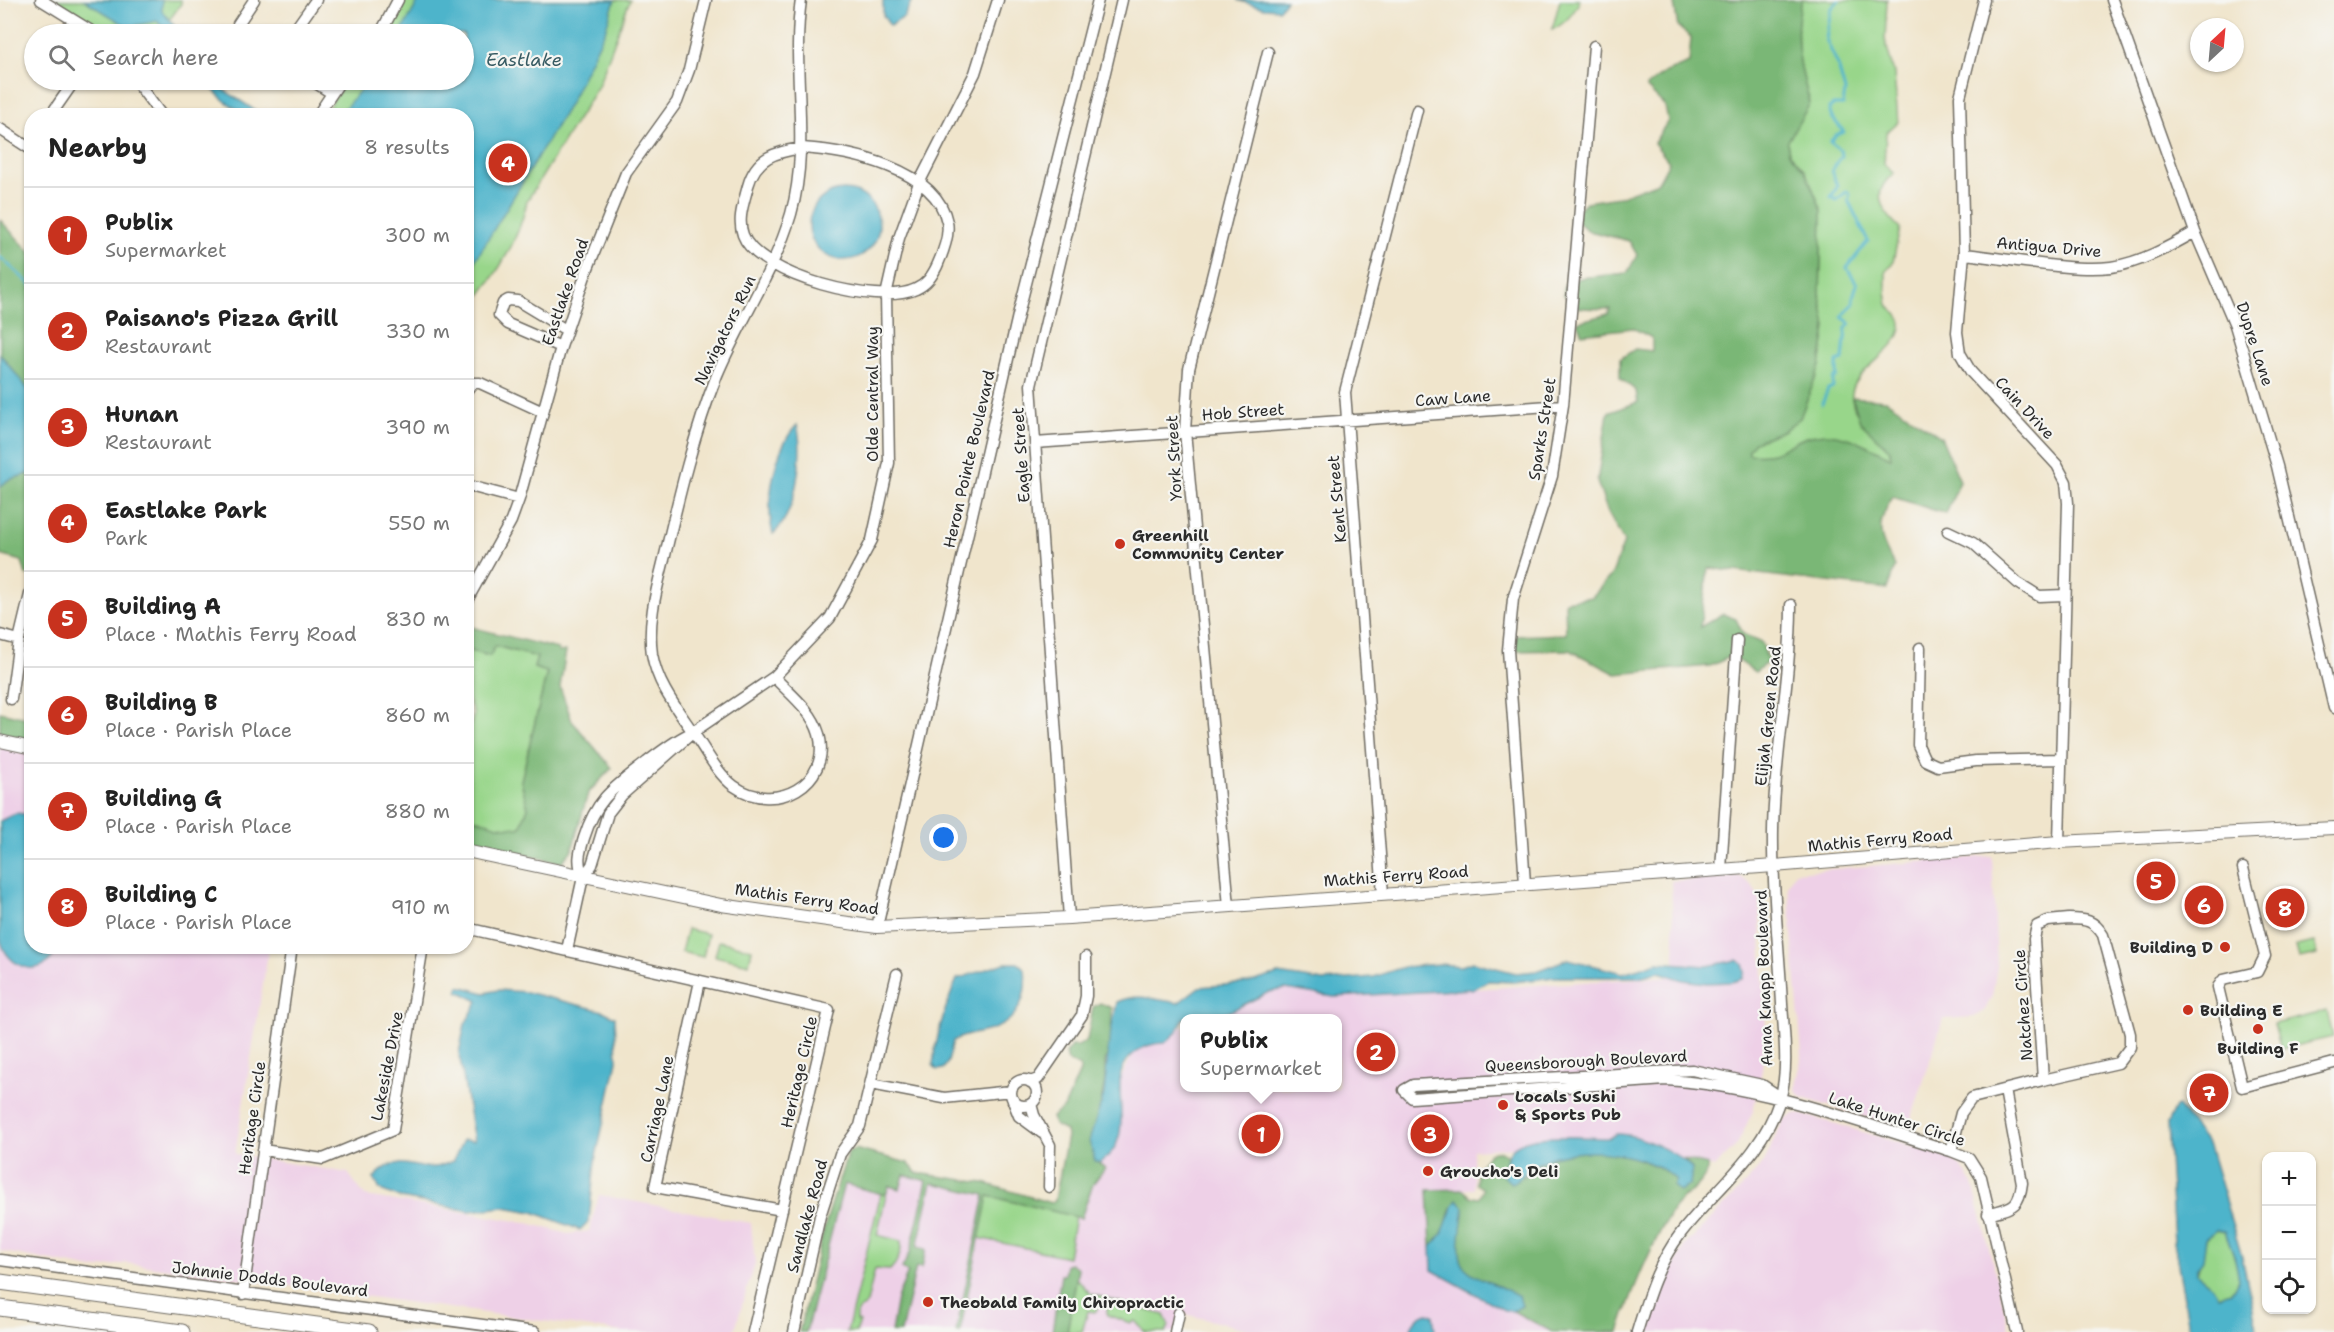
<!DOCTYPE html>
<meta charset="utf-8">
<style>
:root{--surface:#fff;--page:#f6f6f6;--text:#222;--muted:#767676;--line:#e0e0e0;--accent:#c8321e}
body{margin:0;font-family:"Shantell Sans",sans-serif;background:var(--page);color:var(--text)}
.controls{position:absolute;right:18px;bottom:18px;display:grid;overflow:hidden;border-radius:12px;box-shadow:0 2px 4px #0004}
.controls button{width:54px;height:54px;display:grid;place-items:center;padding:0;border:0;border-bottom:2px solid var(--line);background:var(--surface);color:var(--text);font:30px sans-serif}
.compass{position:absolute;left:2190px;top:18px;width:54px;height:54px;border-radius:50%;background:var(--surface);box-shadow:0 2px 4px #0004;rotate:26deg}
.you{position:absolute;left:944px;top:838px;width:21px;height:21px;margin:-15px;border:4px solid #fff;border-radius:50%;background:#1a73e8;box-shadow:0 0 0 9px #1a73e833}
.badge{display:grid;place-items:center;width:39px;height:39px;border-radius:50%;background:var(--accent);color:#fff;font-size:20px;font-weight:700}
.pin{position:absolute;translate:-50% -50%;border:3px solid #fff;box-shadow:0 2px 6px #0006}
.popup{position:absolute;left:1180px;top:1014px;width:162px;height:78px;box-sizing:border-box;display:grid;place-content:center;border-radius:12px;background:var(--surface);filter:drop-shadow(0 2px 4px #0005);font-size:20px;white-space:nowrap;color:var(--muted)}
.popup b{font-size:22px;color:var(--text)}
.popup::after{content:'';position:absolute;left:50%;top:100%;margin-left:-12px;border:12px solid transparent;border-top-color:var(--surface)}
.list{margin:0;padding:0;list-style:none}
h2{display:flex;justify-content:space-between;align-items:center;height:78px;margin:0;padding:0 24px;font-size:26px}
h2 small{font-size:20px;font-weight:400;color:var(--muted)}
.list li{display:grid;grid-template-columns:39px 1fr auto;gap:18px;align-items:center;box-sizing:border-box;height:96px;padding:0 24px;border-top:2px solid var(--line)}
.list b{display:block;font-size:22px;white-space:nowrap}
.list p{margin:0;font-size:20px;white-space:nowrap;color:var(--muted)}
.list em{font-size:20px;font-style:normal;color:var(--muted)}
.icon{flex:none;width:33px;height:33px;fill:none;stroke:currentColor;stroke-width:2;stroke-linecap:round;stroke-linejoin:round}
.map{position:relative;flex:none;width:2334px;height:1332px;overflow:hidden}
.search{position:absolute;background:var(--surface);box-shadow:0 2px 4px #0004;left:24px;top:24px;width:450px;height:66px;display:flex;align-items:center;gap:15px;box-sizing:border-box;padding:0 21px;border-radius:33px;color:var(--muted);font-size:22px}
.panel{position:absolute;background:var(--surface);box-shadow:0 2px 4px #0004;left:24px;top:108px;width:450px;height:846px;border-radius:24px}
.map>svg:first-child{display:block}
.built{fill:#eed0e7}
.green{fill:#98d68a;stroke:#62805a;stroke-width:1.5}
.forest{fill:#7ab776;stroke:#527150;stroke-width:1.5}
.water{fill:#4db4cb;stroke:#3c707b;stroke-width:1.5;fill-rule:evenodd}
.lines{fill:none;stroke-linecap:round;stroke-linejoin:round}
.stream{stroke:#4db4cb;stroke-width:3}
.minor-casing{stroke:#706c63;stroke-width:13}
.major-casing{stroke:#706c63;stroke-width:14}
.highway-casing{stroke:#706c63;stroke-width:17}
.minor{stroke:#fff;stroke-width:10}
.major{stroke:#fff;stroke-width:12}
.highway{stroke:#fff;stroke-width:15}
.poi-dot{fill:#c8321e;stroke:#f6f6f2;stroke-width:2}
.labels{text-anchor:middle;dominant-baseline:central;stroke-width:4.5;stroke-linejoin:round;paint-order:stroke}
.street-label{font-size:16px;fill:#2b2b2b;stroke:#f6f6f2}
.poi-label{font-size:16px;font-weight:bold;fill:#2b2b2b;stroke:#f6f6f2;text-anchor:start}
.water-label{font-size:18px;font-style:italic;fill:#375b63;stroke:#f6f6f2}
</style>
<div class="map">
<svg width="2334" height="1332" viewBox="0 0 2334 1332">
<rect width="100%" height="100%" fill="#f6f6f2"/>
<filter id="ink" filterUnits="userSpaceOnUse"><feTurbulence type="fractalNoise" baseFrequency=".0167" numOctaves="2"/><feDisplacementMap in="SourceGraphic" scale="12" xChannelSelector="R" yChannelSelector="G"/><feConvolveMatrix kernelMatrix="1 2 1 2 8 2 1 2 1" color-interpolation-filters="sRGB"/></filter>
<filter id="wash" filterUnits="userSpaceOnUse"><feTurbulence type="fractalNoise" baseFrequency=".008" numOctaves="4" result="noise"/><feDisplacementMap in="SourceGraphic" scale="24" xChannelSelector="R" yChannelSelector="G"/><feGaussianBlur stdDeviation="1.35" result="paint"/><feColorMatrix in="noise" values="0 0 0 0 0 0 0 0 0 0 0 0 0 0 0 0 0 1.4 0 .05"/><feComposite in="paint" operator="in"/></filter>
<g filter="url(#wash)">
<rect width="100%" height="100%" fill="#f0e5cc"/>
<path class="built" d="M0,747L31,755L32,946L269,947L235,1154L348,1173L365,1196L528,1223L568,1234L589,1231L599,1195L751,1223L755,1263L734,1332H623L126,1263L94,1269L0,1251Z
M1992,856L1997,966L1992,996L1985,1010L1974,1017L1943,1019L1908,1130L1803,1098L1797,1093L1796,1086L1802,1055L1788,885L1795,872Z
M1739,876L1752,885L1759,898L1766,1031L1762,1069L1753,1111L1737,1145L1715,1167L1606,1141L1473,1150L1474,1189L1428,1190L1584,1332H1259L1180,1313L1175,1332H799L824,1228L851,1158L1075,1215L1078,1196L1119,1133L1120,1080L1134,1051L1184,1026V1088H1338V1018H1199L1266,984L1399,994L1676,976L1671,881Z
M1797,1113L1950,1157L1962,1168L1973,1184L2010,1332H1648L1658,1294L1685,1245L1746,1183L1765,1160L1784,1119Z"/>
<path class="green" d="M47,0H181V4L159,34H104Z
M405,0H630L598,86L527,201C520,235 502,267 480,295C476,300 471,303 467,309L466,116H323L346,80H464V34H386Z
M1560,0H1580C1574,14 1566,23 1552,30Z
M1802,0H1887L1885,40L1894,73L1898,122L1886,133L1884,164L1893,173C1892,176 1889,177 1887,180C1871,198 1887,216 1900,228L1893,262L1886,271C1886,281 1885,294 1888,304C1891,313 1902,314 1901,327C1899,353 1849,371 1852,398C1855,428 1888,436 1893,458L1857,441L1806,437L1777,454L1749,455V449L1755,442L1784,430L1800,417L1820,366L1826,327L1820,296L1822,211L1805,171L1789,153L1787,142L1810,103C1800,69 1792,34 1802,0Z
M495,646L537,657L534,668L547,672L521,781L528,808L520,829L498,826L467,816V737L474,714L467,696L466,650L489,656Z
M687,929L708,934L703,957L681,952Z
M719,941L752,949L749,964L715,956Z
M2314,942L2317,955L2299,959L2296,946Z
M2327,1011L2333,1037L2281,1049L2274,1024Z
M881,1193L886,1195L877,1235L901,1241C902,1252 898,1262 890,1270L875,1269L867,1303C862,1310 855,1310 856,1321L860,1322L856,1332H847Z
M988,1195L1075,1216L1068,1257L979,1238Z
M2216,1230L2225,1232L2235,1259L2239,1279L2231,1292L2218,1296L2207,1282L2197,1274L2206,1238Z
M1076,1278L1091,1294L1164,1315L1169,1326L1166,1332H1145L1135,1321L1130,1323L1107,1315V1303L1102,1302L1095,1312L1088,1311L1082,1332H1067Z"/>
<path class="forest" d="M1678,0H1802C1792,34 1800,69 1810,103L1787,143L1789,153L1805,171L1822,211L1820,296L1826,327L1820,366L1800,418L1784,430L1755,442L1749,449V454C1784,457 1780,446 1807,437C1836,427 1866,445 1892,458L1891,451L1860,422L1852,397L1886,400L1941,437L1960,481L1946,514L1893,497C1873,527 1880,538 1895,567L1887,589L1708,568L1700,627L1723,614L1736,619L1743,634L1762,643L1768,662L1755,672L1732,656L1710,666L1616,674L1570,650L1513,651V636L1566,634L1565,601L1592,597L1612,574L1624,542L1608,513L1597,482L1608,413L1638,402L1636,391L1620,378V359L1635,349L1652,351V338L1633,328L1582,334L1577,322L1608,314L1610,309L1580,308L1564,295V286L1580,278L1627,273L1637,255L1629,241L1589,231L1571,217L1586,202L1619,197L1658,182L1669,162L1654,143L1668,121L1665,106L1646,87L1664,73L1689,63L1691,37L1678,27L1674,4Z
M0,220L31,253V393L0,354Z
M31,473V575H26L22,561L0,555V487L8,480Z
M467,626L558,649V652L566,651L560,687L572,721L612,768L588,793L572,850L561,863L467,840V816L498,826L520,828L528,808L521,781L547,672L534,668L537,657L495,646L490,656L467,650Z
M0,712L31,719V740L0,733Z
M1100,1003L1112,1008L1111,1045L1105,1061V1080L1093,1150L1095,1160L1105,1168L1093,1184L1081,1218L988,1196L960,1332H956L985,1195L932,1183L917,1247L926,1249L922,1268L916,1267L901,1332H891L897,1298L908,1272L902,1268L910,1253L927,1181L904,1175L900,1189L889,1186L886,1195L844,1184L806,1332H799L824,1228L848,1152L855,1149L908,1163L917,1173L984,1183L1051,1203L1055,1200L1067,1136L1066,1131L1054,1125L1052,1117L1064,1108L1080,1071V1067L1068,1061L1066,1054L1071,1046H1078L1087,1040L1093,1007Z
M1598,1150C1623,1155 1658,1161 1676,1180L1692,1169L1684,1159L1708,1165C1705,1189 1682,1193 1671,1212C1649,1250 1632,1290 1619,1332H1552L1513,1311L1522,1306L1505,1289L1470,1274L1462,1265L1451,1207L1444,1232L1431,1247L1428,1190L1462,1189L1472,1197L1479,1198L1483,1189L1476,1184L1477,1170L1489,1153L1501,1151L1507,1156L1504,1170L1524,1177C1546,1154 1567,1152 1598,1150Z
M1072,1264L1078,1268L1067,1332H1052L1061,1275H1064L1066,1265Z"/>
<path class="water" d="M84,0H162V11L181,34H169L157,21L128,27Z
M419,0H615L605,31L569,105L467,274L466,116L339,115L369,80H464V34H400Z
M883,0H912L904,17L890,26L883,15Z
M1237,0H1286L1279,9L1264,8Z
M205,80H216L224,90L262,115C238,116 219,98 205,80Z
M809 225a35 35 0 1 1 70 0a35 35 0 1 1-70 0Z
M0,354L31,393V473L8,480L0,487Z
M797,425C805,453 796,515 773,534C765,503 774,448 797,425Z
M16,813L31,815L32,946L58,947C45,981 7,971 0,938C0,927 0,913 0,901C0,874 0,847 0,821Z
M1568,959L1623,973L1658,962L1707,966L1737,960L1743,964L1745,972L1742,979L1732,982L1706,983L1683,980L1659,972L1639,977H1554L1514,982L1488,981L1473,989L1334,997L1286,989L1269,992L1229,1012L1203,1013L1184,1018L1177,1032L1165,1043C1143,1043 1121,1057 1120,1081C1119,1110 1130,1143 1100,1163L1095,1161L1089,1141L1104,1094L1109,1041L1117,1002C1137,992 1157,1000 1178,1003L1199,987L1248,983L1278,974L1324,981L1373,977L1404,967L1439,964L1461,966L1473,962L1516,973L1536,971Z
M1005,963H1018L1025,969C1028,997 1018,1022 990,1030C978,1034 965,1034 953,1041L948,1062L943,1069L937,1070L933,1065C936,1035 945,1007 957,979Z
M459,986L485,993L498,990L526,992L603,1011L615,1017L617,1061L595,1161L589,1221L580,1230L533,1212L504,1207L470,1211L401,1198L380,1190L374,1178C398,1151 406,1170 434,1167C440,1167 447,1163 453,1161L463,1140L474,1141L459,1053L465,1024L478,1001L458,991Z
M2178,1106L2209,1146L2242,1257L2258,1332H2190L2174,1242L2167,1124L2175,1107ZM2216,1230L2225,1232L2235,1259L2239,1279L2231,1292L2218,1296L2213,1287L2197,1274V1268L2203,1260L2206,1238Z
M1616,1134C1636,1133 1680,1153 1692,1169L1690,1184L1680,1192L1673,1186L1676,1180C1649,1151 1575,1144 1540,1162C1529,1167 1524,1177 1511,1183L1501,1174C1507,1166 1505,1156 1512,1149C1529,1131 1586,1138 1609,1138Z
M1457,1200L1464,1207C1453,1280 1460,1266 1519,1296L1522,1306L1513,1311L1504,1310L1432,1270L1431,1247C1448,1232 1445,1216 1457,1200Z
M1428,1313L1433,1315L1435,1332H1410C1412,1322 1419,1315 1428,1313Z"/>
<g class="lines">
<path class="stream" d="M0,257L32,286
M1822,404L1828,389L1833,387V379L1837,376V362L1843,360L1846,328L1850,323L1842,317L1854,303L1853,297L1857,284L1847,268L1868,241L1848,200L1850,194L1847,191L1837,200L1831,197L1837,187L1832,170L1842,156L1841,150L1830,142L1836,135L1844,132L1831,116L1829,108L1833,105H1843L1845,91L1838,66L1826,39L1831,9L1839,0"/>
</g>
</g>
<g filter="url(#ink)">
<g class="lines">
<g class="minor-casing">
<path id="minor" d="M41,0L96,34
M1984,0L1960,97L1964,254L1957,332L1960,353L1971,372L2057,465L2066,482L2068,503L2059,842
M2112,0L2195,232L2235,325L2277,466L2334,708
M249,34L238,24L254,0
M292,34L316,0
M380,34L398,0
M135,80L162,116
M311,80L330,92
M50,116L75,80
M317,116L341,80
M0,129L32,150
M802,148C848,151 936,168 947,222C950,235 942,255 937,266C932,276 927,284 916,289C879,307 758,276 743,235C737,219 744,202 748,186C756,157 775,152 802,148Z
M1964,254C2005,258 2072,272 2111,267C2140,263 2169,247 2195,232
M561,347L508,324L499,315L503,303L508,300L518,301L566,330
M466,391L472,383H480L543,412
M1035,443L1563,405
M466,485L519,499
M1948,531L1973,543L2018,583L2039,596L2064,595
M466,602L511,521L519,499L561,347L586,273L626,173L677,102L689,70L706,0
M0,635L19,640
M1920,648L1918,745L1925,760L1938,766L1976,761L2060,759
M774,677C790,694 812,710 819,734C832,784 775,815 734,786C716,773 704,747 690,728C674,705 657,683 652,654C647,619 658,585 666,551C680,492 694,433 717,375C740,320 774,272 791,214C811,143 791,71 801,0
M11,699L19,640L32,586
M2243,868L2265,956L2257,972L2223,980L2218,987L2242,1087L2334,1063
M1721,869L1737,640
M583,877C577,861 579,854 584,838C597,797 615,787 647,762C662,751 676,739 693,732L774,677L830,618L872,540L889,463L886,295L899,238L919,183L975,73L998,0
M1525,883L1508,650L1513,599L1552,476L1563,405L1594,46
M1383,894L1345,392L1417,110
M1229,906L1185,431L1189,369L1268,52
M1069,918L1031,385L1122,0
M2069,919C2085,919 2094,920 2103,935L2130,1034V1047L2118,1063L2043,1080L2034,939L2037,926L2048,921Z
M877,927L1019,311L1098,0
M466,928L829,1010L753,1332
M567,950L583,877L592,865L608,813L622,795L690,735
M700,981L655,1187L782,1210
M1011 1093a13 13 0 1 1 26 0a13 13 0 1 1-26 0Z
M1030,1082L1038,1079L1082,1015L1086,996V957
M871,1084L944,1098L1011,1091
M1780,1097L1762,1085L1692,1070L1413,1085L1404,1090L1412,1098L1666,1080C1764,1086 1858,1122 1951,1151L1969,1158L1981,1177L2017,1332
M1013,1101L1019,1116L1042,1133
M1031,1104L1034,1115L1050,1145L1049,1187
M263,1150L323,1159L393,1130L423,946
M1951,1151L1961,1113L1972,1098L2043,1080
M1988,1214C2011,1207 2019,1209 2022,1183L2005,1090
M0,1260L535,1332
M243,1294L292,946
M794,1332L820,1216L840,1154L860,1126L897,974
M1175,1332L1179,1313
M1637,1332C1648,1296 1658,1263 1681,1233C1716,1188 1762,1156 1780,1099C1789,1070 1784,1034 1782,1004C1779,947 1772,889 1773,831C1774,755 1791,681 1791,605"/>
</g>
<g class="major-casing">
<path id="major" d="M0,741L32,748
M466,851L721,905L877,927L1069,918L1774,866L2059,842L2334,828"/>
</g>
<g class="highway-casing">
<path id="highway" d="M0,1282L369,1332
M0,1308L182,1332"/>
</g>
<use href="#minor" class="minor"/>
<use href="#major" class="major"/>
<use href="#highway" class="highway"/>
</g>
</g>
<g class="poi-dot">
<circle cx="1120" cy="544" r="6"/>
<circle cx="2225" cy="947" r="6"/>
<circle cx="2188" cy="1010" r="6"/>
<circle cx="2258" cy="1029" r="6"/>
<circle cx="1503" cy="1105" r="6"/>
<circle cx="1428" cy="1171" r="6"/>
<circle cx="928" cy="1302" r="6"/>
</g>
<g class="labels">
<g class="street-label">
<text transform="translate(2049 247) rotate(5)">Antigua Drive</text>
<text transform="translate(565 292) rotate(-71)">Eastlake Road</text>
<text transform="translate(725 330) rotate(-64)">Navigators Run</text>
<text transform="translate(2255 344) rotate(72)">Dupre Lane</text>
<text transform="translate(872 394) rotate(-90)">Olde Central Way</text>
<text transform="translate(1453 398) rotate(-4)">Caw Lane</text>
<text transform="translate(2025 408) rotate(47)">Cain Drive</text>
<text transform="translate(1243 412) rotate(-4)">Hob Street</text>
<text transform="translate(1542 429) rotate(-81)">Sparks Street</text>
<text transform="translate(1021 455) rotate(-94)">Eagle Street</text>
<text transform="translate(1174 458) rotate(-93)">York Street</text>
<text transform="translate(969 459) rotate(-77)">Heron Pointe Boulevard</text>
<text transform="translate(1337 499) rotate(-95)">Kent Street</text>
<text transform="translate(1768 716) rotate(-84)">Elijah Green Road</text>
<text transform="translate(1880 840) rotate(-5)">Mathis Ferry Road</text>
<text transform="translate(1396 876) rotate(-4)">Mathis Ferry Road</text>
<text transform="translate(807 899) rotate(8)">Mathis Ferry Road</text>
<text transform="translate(1764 978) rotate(-92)">Anna Knapp Boulevard</text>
<text transform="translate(2023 1005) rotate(-94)">Natchez Circle</text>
<text transform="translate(1586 1061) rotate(-3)">Queensborough Boulevard</text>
<text transform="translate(387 1066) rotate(-79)">Lakeside Drive</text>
<text transform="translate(799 1072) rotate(-77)">Heritage Circle</text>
<text transform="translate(657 1109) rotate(-78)">Carriage Lane</text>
<text transform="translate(252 1118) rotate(-82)">Heritage Circle</text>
<text transform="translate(1897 1119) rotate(18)">Lake Hunter Circle</text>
<text transform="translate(807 1216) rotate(-75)">Sandlake Road</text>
<text transform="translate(270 1279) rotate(7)">Johnnie Dodds Boulevard</text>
</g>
<g class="poi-label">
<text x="1132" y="535">Greenhill<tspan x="1132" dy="18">Community Center</tspan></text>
<text x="2213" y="947" text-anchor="end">Building D</text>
<text x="2200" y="1010">Building E</text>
<text x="2258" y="1048" text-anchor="middle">Building F</text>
<text x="1515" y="1096">Locals Sushi<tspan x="1515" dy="18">&amp; Sports Pub</tspan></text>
<text x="1440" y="1171">Groucho's Deli</text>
<text x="940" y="1302">Theobald Family Chiropractic</text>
</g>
<g class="water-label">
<text x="524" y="60">Eastlake</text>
</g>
</g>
</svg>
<div class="controls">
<button>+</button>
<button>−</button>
<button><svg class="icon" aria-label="locate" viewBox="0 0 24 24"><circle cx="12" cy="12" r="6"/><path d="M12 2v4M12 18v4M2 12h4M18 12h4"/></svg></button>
</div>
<svg class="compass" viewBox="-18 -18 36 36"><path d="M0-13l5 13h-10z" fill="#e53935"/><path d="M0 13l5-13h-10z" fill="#767676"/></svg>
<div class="you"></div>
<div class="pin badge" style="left:1261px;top:1134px">1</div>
<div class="popup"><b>Publix</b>Supermarket</div>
<div class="pin badge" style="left:1376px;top:1052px">2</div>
<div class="pin badge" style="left:1430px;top:1134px">3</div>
<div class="pin badge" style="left:508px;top:163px">4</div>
<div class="pin badge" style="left:2156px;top:881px">5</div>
<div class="pin badge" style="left:2204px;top:905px">6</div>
<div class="pin badge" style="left:2209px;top:1093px">7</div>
<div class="pin badge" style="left:2285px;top:908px">8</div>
<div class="search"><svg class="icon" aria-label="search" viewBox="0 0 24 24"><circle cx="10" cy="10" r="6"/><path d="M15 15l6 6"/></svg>Search here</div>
<section class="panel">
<h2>Nearby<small>8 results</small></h2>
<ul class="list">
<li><span class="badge">1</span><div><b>Publix</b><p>Supermarket</p></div><em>300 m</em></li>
<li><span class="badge">2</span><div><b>Paisano's Pizza Grill</b><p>Restaurant</p></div><em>330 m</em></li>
<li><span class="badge">3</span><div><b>Hunan</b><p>Restaurant</p></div><em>390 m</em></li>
<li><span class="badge">4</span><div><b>Eastlake Park</b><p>Park</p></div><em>550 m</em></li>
<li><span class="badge">5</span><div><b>Building A</b><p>Place · Mathis Ferry Road</p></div><em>830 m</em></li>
<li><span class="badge">6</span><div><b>Building B</b><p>Place · Parish Place</p></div><em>860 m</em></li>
<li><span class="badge">7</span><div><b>Building G</b><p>Place · Parish Place</p></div><em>880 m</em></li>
<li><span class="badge">8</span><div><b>Building C</b><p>Place · Parish Place</p></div><em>910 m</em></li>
</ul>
</section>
</div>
